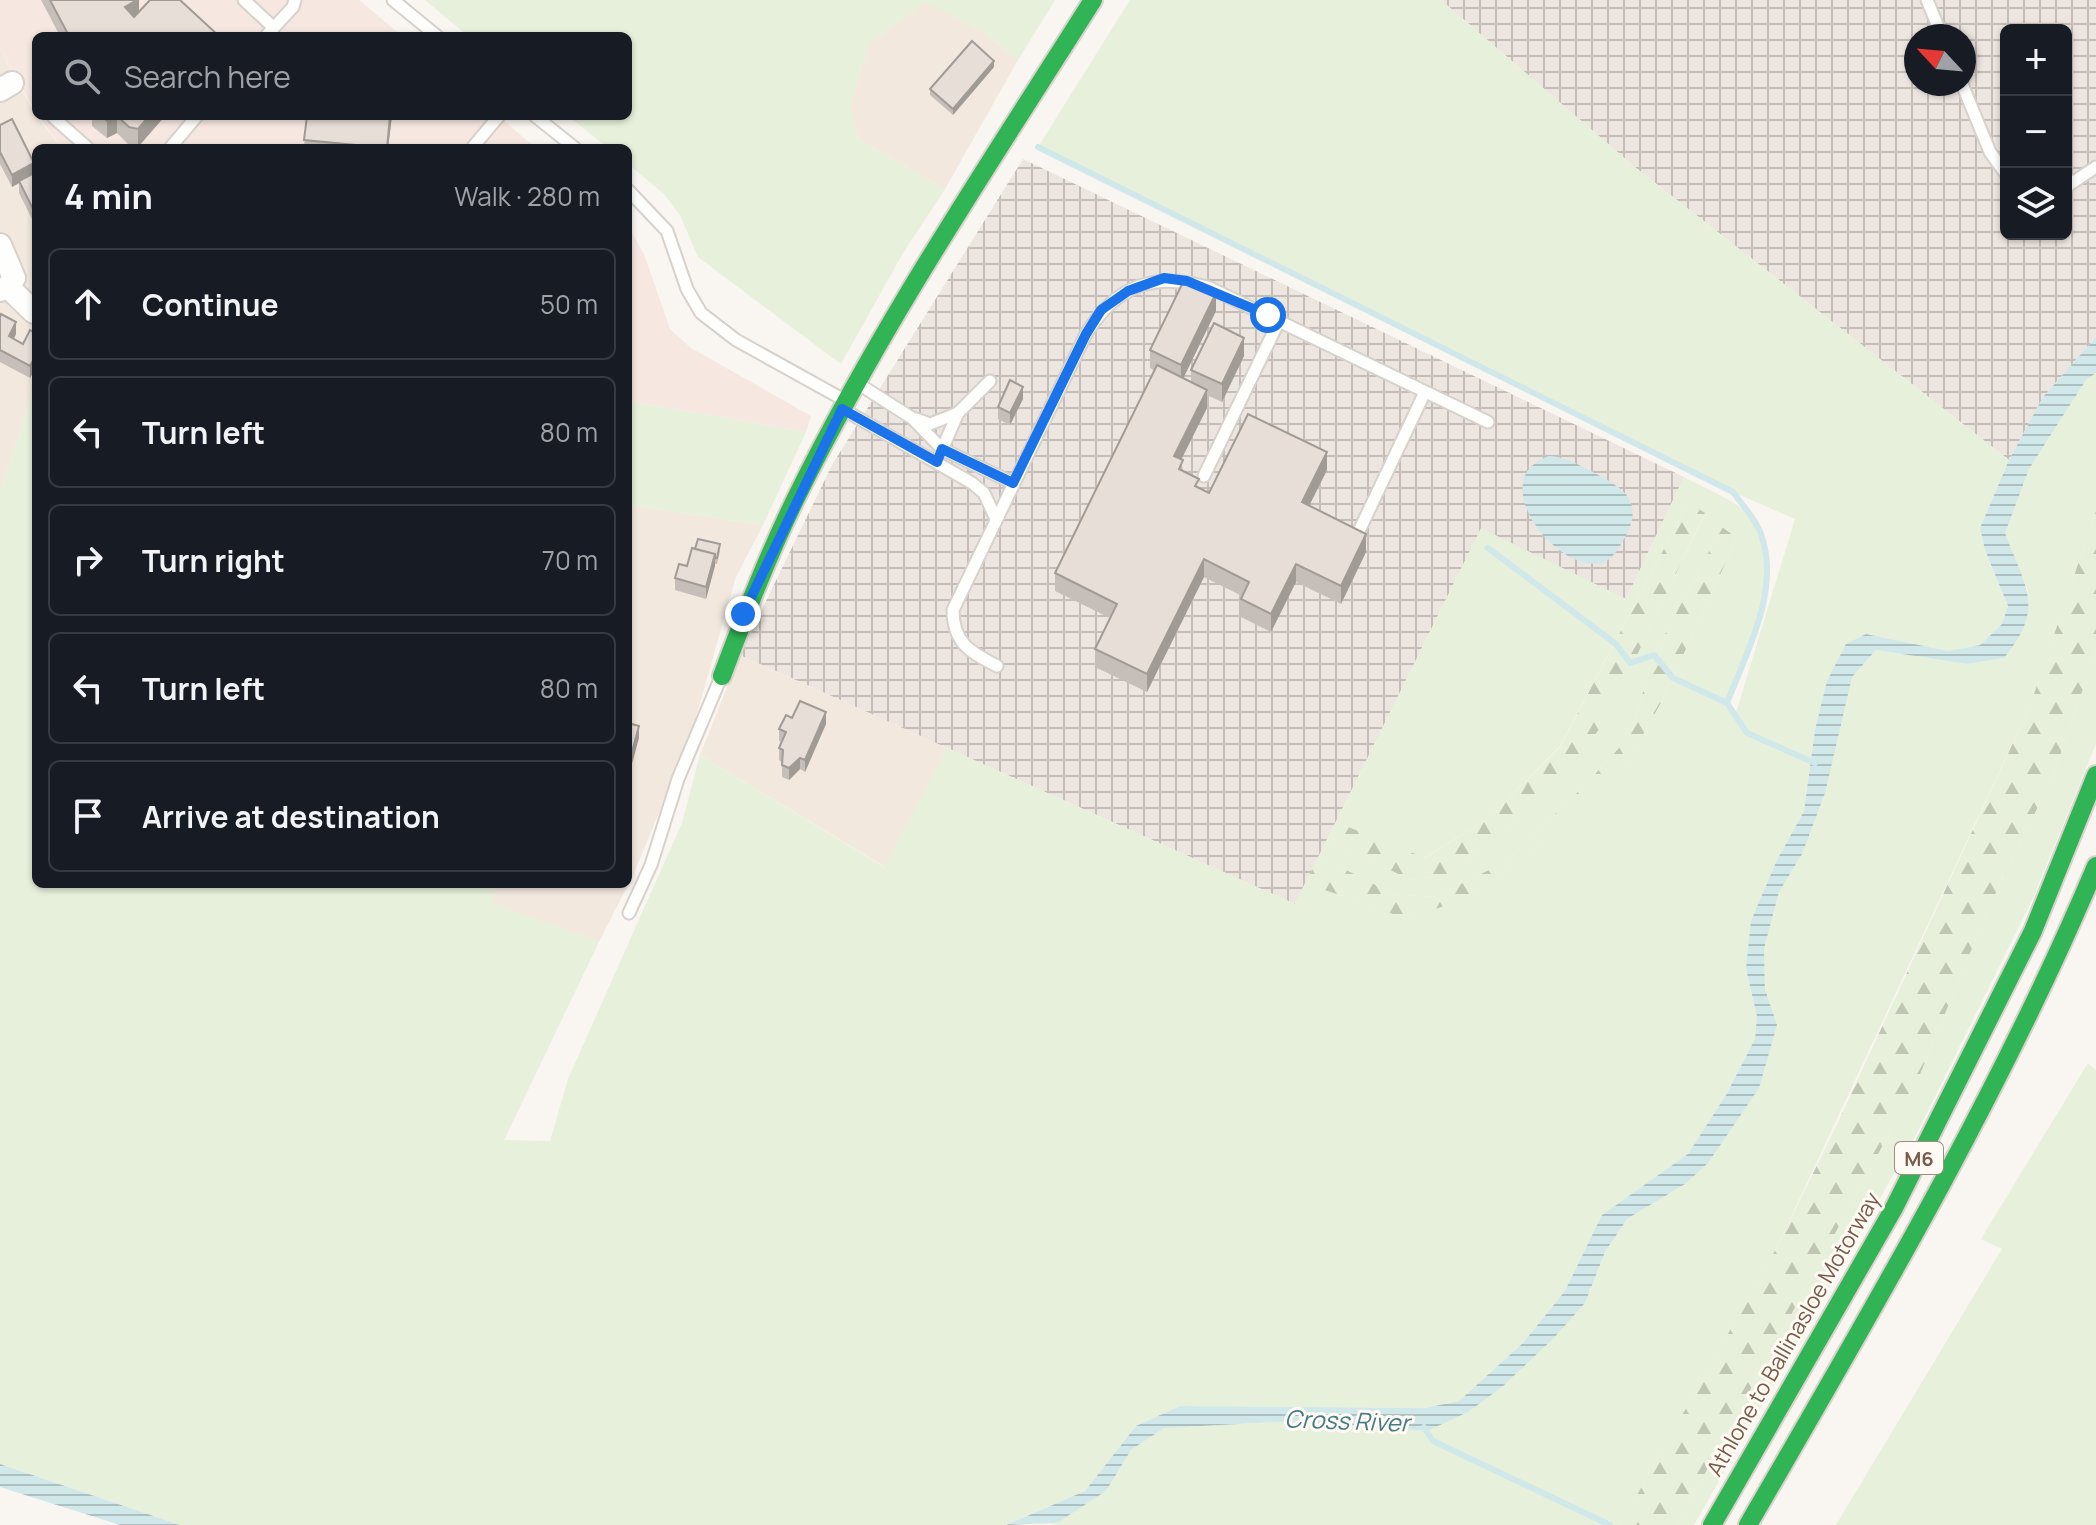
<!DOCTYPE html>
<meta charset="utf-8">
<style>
:root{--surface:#171b24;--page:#242831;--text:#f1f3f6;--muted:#9ea1a6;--line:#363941}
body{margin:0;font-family:Manrope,sans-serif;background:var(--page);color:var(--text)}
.controls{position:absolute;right:24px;top:24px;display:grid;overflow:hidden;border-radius:12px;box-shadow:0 2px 6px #0004}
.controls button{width:72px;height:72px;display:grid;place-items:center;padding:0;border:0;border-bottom:2px solid var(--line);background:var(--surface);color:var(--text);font:40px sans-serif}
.compass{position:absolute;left:1904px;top:24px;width:72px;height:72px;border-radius:50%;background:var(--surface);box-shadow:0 2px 6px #0004;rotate:296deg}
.stop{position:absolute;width:24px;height:24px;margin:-18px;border:6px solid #1a73e8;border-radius:50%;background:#fff}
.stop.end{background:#1a73e8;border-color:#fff;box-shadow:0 2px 8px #0008}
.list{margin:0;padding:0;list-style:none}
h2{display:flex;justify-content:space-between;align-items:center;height:104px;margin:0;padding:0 32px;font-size:34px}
h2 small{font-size:26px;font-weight:400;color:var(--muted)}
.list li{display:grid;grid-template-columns:52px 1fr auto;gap:24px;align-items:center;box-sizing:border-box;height:112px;margin:0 16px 16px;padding:0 16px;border:2px solid var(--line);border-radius:12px}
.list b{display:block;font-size:30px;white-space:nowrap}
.list em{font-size:26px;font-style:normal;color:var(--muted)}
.icon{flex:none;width:44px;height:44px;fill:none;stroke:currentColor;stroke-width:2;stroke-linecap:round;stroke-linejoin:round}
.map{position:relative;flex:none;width:2096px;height:1525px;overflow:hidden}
.search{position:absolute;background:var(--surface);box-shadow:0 2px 6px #0004;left:32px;top:32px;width:600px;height:88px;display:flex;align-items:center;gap:20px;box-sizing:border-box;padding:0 28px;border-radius:12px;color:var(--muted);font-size:30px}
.panel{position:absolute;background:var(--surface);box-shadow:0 2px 6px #0004;left:32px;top:144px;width:600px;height:744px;border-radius:12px}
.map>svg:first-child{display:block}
.residential{fill:#f2e8de}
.commercial{fill:#f6e8e1}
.industrial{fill:url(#industrial-grid);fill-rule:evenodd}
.grass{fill:#e7f0db}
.forest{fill:url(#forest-firs)}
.water{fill:url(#water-rules)}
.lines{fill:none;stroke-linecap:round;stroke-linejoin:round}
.stream{stroke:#d0e8ea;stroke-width:6}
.lane-casing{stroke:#d7d1cb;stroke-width:15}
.street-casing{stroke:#d7d1cb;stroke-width:26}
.fast-casing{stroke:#d9d2cb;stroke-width:22}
.lane{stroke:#fefefd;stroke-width:11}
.street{stroke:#fefefd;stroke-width:22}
.fast{stroke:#30b455;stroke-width:18}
.wall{fill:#c6bfb9}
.shaded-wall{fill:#a19b96}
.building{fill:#e6ded7;stroke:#a19b96;stroke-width:2}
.route{stroke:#1a73e8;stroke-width:10}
.labels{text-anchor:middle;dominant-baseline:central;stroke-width:6;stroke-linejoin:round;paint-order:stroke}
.shield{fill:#fffaf3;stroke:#a28b7f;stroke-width:2}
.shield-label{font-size:20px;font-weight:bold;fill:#7a5c4d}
.street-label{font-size:22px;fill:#7a5c4d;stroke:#fffaf3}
.water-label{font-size:24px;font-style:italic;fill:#437c86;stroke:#fffaf3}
</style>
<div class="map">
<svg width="2096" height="1525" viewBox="0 0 2096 1525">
<defs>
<pattern id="industrial-grid" width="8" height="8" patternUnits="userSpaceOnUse" patternTransform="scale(2)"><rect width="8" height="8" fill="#ede5e0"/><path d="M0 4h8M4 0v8" fill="none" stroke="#c5bdb8"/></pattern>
<pattern id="forest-firs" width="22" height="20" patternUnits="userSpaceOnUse" patternTransform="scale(2)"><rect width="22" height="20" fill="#e7f0db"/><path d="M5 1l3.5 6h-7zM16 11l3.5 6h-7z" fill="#c0c6b4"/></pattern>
<pattern id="water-rules" width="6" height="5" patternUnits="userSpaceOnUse" patternTransform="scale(2)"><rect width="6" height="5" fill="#d0e8ea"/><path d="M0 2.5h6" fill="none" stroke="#aebfc0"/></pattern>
</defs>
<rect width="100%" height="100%" fill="#f9f5f0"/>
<path class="residential" d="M926,1L987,35L1018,60L945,189L859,139L850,107L869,44Z
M0,48L36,116L62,148H36V382L0,491Z
M628,505L763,525L736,577L690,738L634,873L599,942L491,903L497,884H628Z
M740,655L947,748L885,867L700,755Z"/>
<path class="commercial" d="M0,0H359L402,36H36V113L0,48Z
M38,116H498L536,148H62Z
M628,226L644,254L670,329L691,348L811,416L806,432L628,401Z"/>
<path class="industrial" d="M1441,0H2096V337L2043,397L2009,460L1636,168ZM2006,30H2066V234H2006ZM1916,36H1964V84H1916Z
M1023,159L1684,477L1626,599L1481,529L1295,904L740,655L832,465Z"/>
<path class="grass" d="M425,0H1055L1018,60L987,35L926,2L869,44L850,107L859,139L945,189L903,253L841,364L698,257L680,215L664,194L628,164V148H608L568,116H628V36H468Z
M1130,0H1441L1636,168L2009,460L1980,528L1985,550L2008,607L2002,624L1980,645L1948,651L1866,634L1815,730L1804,811L1777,860L1746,969L1757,1016L1755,1039L1726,1095L1688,1154L1603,1215L1565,1291L1523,1343L1459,1401L1424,1408L1180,1406L1136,1426L1085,1491L1006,1525H180L0,1464V491L36,382V884H497L492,903L599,942L504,1140L550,1141L568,1079L682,823L700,755L884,867L947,748L1295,904L1305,883L1407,919L1470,897L1554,834L1627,763L1662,701L1737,538L1722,527L1654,655L1630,736L1585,785L1507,861L1435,897L1393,894L1319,856L1327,840L1411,880L1448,874L1542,801L1605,721L1705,514L1688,503L1560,746L1489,818L1424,858L1336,822L1481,528L1626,599L1684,477C1704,488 1727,497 1744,510C1797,550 1745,656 1728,703L1736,713L1795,519L1733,492L1038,147Z
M2096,373V511L2030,706L1777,1247L1620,1525H1052L1106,1491L1131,1450L1164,1428L1298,1421L1427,1431L1502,1387L1554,1338L1585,1303L1605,1252L1627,1219L1685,1184L1777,1025L1765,989L1764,949L1779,892L1802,854L1852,677L1876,650L1967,664L2004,658L2028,590L2004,533L2029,469L2086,380Z
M628,401L806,432L763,525L628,505Z
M2096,651V744L2033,898L1917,1133L1694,1525H1677L1916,1084L1989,907L2053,776Z
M2088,1063L2096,1070V1525H1836L2002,1249L1981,1239Z"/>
<path class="forest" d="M1688,503L1705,513L1605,722L1542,801L1448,874L1411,880L1327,840L1336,822L1425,858L1489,818L1560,747Z
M2096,511V651L2053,776L1989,907L1916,1084L1677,1525H1620L1777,1247L1839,1120L2030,706Z
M1722,527L1737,538L1662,701L1627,763L1554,834L1470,897L1407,919L1305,883L1319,856L1393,894L1435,897L1507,861L1585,785L1630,736L1654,655Z"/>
<path class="water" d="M2096,337V373L2086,380L2029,469L2005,533C2025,587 2046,607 2004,658L1967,664L1876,650L1852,677L1825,793L1802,854L1779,892L1764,949L1765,989L1777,1025L1759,1088L1708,1163L1685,1184L1627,1219L1605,1252L1585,1303L1554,1338L1502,1387L1468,1412L1427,1431L1298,1421L1164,1428L1131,1450L1106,1491L1057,1523L1006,1525L1085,1491L1136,1426L1180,1406L1425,1408L1459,1401L1523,1343L1565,1291L1602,1215L1688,1154L1726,1095L1755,1039L1757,1016L1746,969L1751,921L1777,860L1804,811L1815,730L1827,681L1846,644L1866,634L1948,651L1980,645L2002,624L2008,606L1985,550L1980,528L2009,460L2043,397Z
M1549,456C1565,457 1575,463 1589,470C1621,487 1647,499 1624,539C1619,547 1614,558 1604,562C1560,578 1481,479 1549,456Z
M0,1464L180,1525H120L0,1487Z"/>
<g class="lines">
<path class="stream" d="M1038,147L1733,492C1742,505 1756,519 1761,534C1781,590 1747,651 1727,703L1747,733L1815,763
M1488,548L1616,644L1630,663L1654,655L1673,678L1727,703
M1424,1427L1433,1441L1610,1525"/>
<g class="lane-casing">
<path id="lane" d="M244,0L273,27
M393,0L437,36
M1927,0L1942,36
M266,36L293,7L295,0
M1962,84L1990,152L2006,174
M535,116L575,148
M54,118L88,148
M170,148L197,116
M472,148L499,116
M2066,187L2096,167
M628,190L667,231L687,289L701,313L736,340L846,401
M857,383L912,418L942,449L1013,483
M844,410L972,483L984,493L996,519
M916,419L930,424L958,413
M940,454L958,413L990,381
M1204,476L1279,321
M1360,529L1425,392
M997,666C970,652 953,643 953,610L1086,334C1116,285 1155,271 1210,288L1488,422
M629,913L651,865L678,779L721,677"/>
</g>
<g class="street-casing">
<path id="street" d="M0,90L12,83
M0,245L14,278L8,287L0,290
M8,287L34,312"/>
</g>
<g class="fast-casing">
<path id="fast" d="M722,676C745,615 768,555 797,496C882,323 990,163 1093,0
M1712,1525L1894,1208L2033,931L2096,775
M1748,1525C1873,1309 1999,1096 2096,866"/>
</g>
<use href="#lane" class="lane"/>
<use href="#street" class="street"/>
<use href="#fast" class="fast"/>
</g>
<path class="wall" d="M41,0H139V12L219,36H60Z
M994,67L953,115L930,95V89Z
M88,116H165L138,147L129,145L117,133L107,138L92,126V120L88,118Z
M307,116H392L388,148H304Z
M0,125L34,173L36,172V227L19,193V183L12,187L0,164Z
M1216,311L1183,378L1191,382V370L1244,356L1222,402L1207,395V408L1181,460L1183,471L1199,488L1209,493L1327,470L1309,506L1366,552L1341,604L1296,582L1271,632L1241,617V599L1242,596L1204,577L1147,692L1095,667V649L1110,618L1055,591V573L1155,371L1150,368V350Z
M0,317L16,334L14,339L23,344L36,333V367L30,378L0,362Z
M1023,399L1010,425L998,419V407Z
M720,551L717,564H715L706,599L675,590V578L687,566Z
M792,718L826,724L805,772L800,769L789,780L782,777V762L779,760V748L781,742L779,741V729Z"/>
<path class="shaded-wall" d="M139,0V17L125,25V7Z
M994,61V67L953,115V109Z
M117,116V133L107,138V121Z
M149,116H165L138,147V129Z
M390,116H392L388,148H387Z
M34,163V175L12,187V175Z
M1216,293V311L1181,383V365Z
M16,322V334L9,348V336Z
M1244,338V356L1222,402V384Z
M36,355V367L30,378V366Z
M1023,387V399L1010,425V413Z
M1207,390V408L1174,474V456Z
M1327,452V470L1302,520V502Z
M1366,534V552L1341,604V586Z
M715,554V566L706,599V587Z
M1204,559V577L1147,692V674Z
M1296,564V582L1271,632V614Z
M826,712V724L805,772V760Z
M639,726V738L629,775V763Z
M800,758V769L789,780V768Z"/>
<path class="building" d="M50,0H137L125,7L134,17L150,0H180L219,36H69Z
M972,41L994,61L953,109L930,89Z
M102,116H116L107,121Z
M117,116H149L138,129L129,127Z
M307,116H390L387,148L304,140Z
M12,119L34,163L12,175L0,152V125Z
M36,172V215L19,181Z
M1185,278L1216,293L1181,365L1150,350Z
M1,314L16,322L9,336L23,344L30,330L36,333V355L30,366L0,350V317Z
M1214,323L1244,338L1222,384L1191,370Z
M1157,365L1207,390L1174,456L1183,460L1179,469L1199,479L1195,486L1209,493L1248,414L1327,452L1302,502L1366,534L1341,586L1296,564L1271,614L1241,599L1249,582L1204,559L1147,674L1095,649L1117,604L1055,573Z
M1010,380L1023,387L1010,413L998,407Z
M698,539L720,544L717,558H715V554L695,549Z
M692,548L715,554L706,587L675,578L679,564L687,566Z
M800,701L826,712L805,760L800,758L789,768L782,765L783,750L779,748L786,732L779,729L786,715L792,718Z
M628,723L639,726L629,763L628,762Z"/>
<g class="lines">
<path class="route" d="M743,614L842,409L937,462L942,449L1013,483L1086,334L1101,310L1128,291L1164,278L1187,281L1268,315"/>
</g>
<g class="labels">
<rect class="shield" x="1895" y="1142" width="48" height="32" rx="6"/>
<g class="shield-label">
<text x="1919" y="1158">M6</text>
</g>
<g class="street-label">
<text transform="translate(1793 1334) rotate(-60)">Athlone to Ballinasloe Motorway</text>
</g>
<g class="water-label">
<text transform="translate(1347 1420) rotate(2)">Cross River</text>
</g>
</g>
</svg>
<div class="controls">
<button>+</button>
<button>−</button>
<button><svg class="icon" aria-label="layers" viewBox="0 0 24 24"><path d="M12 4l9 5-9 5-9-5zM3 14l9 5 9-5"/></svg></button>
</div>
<svg class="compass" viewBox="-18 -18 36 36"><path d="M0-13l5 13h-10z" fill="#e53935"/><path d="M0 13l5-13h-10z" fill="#9ea1a6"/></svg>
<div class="stop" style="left:1268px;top:315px"></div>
<div class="stop end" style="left:743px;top:614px"></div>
<div class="search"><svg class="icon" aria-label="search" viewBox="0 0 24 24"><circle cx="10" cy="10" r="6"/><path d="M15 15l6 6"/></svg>Search here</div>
<section class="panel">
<h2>4 min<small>Walk · 280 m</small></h2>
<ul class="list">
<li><svg class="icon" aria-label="ahead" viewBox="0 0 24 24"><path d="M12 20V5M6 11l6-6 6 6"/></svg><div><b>Continue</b></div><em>50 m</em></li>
<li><svg class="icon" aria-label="left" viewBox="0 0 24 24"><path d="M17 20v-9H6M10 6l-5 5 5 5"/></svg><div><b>Turn left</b></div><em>80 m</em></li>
<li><svg class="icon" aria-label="right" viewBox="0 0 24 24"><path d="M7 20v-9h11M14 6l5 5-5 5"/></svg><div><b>Turn right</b></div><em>70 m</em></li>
<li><svg class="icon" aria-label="left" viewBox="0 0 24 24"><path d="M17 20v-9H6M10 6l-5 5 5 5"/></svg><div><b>Turn left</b></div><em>80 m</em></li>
<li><svg class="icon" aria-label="arrive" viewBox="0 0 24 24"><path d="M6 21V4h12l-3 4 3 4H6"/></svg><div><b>Arrive at destination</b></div></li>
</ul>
</section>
</div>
